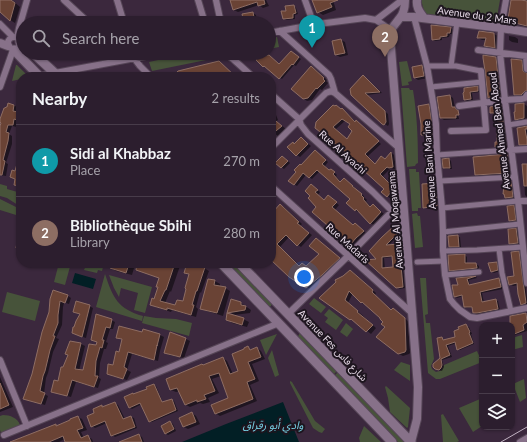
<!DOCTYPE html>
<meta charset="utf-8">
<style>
:root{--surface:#2c1e2e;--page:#382b3a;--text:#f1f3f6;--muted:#a6a2aa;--line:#483c4a;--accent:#a6b1fc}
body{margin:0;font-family:Lato,"Noto Sans Arabic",sans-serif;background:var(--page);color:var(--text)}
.controls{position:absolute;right:12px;bottom:12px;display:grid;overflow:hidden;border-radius:8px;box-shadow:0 1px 3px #0004}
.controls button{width:36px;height:36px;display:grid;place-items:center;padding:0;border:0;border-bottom:1px solid var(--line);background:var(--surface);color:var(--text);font:20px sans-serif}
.you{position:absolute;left:304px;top:277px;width:14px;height:14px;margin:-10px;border:3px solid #fff;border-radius:50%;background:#1a73e8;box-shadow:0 0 0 6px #1a73e833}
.badge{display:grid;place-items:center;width:26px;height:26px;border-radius:50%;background:var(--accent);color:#fff;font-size:13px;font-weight:700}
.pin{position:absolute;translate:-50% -33px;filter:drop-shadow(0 1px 2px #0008)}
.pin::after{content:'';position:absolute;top:21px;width:14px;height:12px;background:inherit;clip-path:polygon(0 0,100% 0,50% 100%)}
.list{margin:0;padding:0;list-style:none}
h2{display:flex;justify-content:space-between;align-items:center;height:52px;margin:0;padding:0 16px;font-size:17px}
h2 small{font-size:13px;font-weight:400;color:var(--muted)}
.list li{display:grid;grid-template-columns:26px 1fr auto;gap:12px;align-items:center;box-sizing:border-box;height:72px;padding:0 16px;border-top:1px solid var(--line)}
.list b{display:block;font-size:15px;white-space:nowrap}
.list p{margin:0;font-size:13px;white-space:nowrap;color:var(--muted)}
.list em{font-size:13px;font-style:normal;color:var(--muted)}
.icon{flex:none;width:22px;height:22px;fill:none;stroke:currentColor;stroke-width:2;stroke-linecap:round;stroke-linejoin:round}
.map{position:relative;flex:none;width:527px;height:442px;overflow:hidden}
.search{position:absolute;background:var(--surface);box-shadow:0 1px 3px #0004;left:16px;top:16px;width:260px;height:44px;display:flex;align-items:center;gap:10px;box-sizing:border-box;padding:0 14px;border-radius:22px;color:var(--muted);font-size:15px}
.panel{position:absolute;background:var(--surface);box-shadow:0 1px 3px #0004;left:16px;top:72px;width:260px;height:196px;border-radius:16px}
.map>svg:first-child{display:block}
.green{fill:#47533a}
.water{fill:#021f25}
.shadow{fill:#0007;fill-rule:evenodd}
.building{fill:#6a4335;stroke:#8e6d63;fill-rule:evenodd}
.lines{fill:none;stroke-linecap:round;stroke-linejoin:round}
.pedestrian-casing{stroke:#554556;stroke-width:7}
.minor-casing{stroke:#554556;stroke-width:8}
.tertiary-casing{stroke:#554556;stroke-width:10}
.secondary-casing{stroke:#554556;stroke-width:11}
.pedestrian{stroke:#877189;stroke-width:5}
.minor{stroke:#877189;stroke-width:6}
.tertiary{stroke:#877189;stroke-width:8}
.secondary{stroke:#877189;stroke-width:9}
.tram{stroke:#c1b2c2;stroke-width:1}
.labels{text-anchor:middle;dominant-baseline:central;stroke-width:4;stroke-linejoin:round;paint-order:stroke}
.street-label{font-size:10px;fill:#e5d8e6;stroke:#1d151e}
.water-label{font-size:11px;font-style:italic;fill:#76cfe2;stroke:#1d151e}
</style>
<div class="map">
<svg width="527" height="442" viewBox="0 0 527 442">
<rect width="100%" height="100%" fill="#3b283d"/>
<path class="green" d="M421,0H500L497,17L495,19L484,20L425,14Z
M277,37L279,47L269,49V38Z
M190,53H212L216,58L152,71L149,62Z
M407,61L412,81L408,82L409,85L402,86L399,62Z
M16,65H17L29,77H21V79L12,81Z
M401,88H409L410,90H413C417,114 418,138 418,163L416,164L415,166L407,167Z
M409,169H416V172H419L421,208H418V211H412Z
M0,184L7,186V189L21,193V207L7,198L0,196Z
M0,199L18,208L16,215L0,210Z
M417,213L418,216H420L423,247L415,248L412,214Z
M59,263H71L65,285L54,282Z
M87,263H98L103,267L102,271L98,270L97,273L84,270Z
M224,263H232L271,301L272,303L271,306L268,307Z
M105,274C113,298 118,309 143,316L142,321L96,307Z
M109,275L152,287L145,313L134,310L138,293L121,288L119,297L114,288Z
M420,278H426L428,314L425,315L426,323H430L434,359L431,366L432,369L436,372C441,371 443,370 444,365L477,351L482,362L440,379H436L428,373Z
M7,292L40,301L35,321L2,312Z
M314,298L326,307L321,313L309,304Z
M329,309L343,320L336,330L325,322L328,318L324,315Z
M144,316L156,318L176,319L192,323L189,336L142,323Z
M346,323L353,329L347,337L340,332Z
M301,331L338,370L332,376L297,338Z
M277,334L266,355L260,340Z
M522,335L523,347L512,350V338Z
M272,350L279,375L275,377L268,358Z
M401,362L410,365V381L394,370Z
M339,371L405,442H398L333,377Z
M524,379L526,398L520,402L513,384Z
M290,381L292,382L315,421L325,429L322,433L319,432L313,428L290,383Z
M386,386L410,408L408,427L407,428L390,412L388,398L385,387Z
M480,399L482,426L473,432L459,408Z
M443,414L459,441L457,442H443L441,415Z
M3,415C10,415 18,418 20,425L1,433L0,430V416Z
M364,426L381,442H360L359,438Z"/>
<path class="water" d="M75,273L96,279L93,289L72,283Z
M283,402L299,442H182L226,424Z"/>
<path class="shadow" d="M0,0H12L20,7L15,23L10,20L0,11Z
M231,0H266L269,6L263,8L259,5L238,12L234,10Z
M313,0H333L336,10L323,15L318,12Z
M512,0H527V27L517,24L512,21Z
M294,6L296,8L298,14L295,15V19L286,20L284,18L288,12Z
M253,13L256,15L257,23H245L244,15Z
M451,28L453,30V34H450L449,37L442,38V40L435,41L433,40Z
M494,34L498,36L499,49L489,48L485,46L487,40H482L478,38Z
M509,36L515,37L518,39V43L512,42L509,40Z
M341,40L345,42L348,55L340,57L336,55Z
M294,54L301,59L296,66L294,65L282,79L266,67V68L263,66L269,56L280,65Z
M496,58L499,60L503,98L492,99L489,97Z
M521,61L525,63L527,75V94L526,96H518L515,94Z
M422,66L426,68L428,78L418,80L415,78Z
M312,68L316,70L327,80L326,81L328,83L322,90L320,89L312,100L307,101L303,98Z
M366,78L382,93L367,95L388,114L389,124L388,126L383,123L352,95Z
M478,87L480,89V92L472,93L473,100L468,101L465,100L464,93Z
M450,96L453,98L455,108L457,110L459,119L444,120L441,118Z
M524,104L527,106V120L519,121L516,119Z
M14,105L18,108L16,113L21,115V121H18L17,127L12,126L9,134L12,136V144L6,163L8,164L6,176L0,175V129Z
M429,105L431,106L434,136H424L422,135Z
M501,106L503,108L509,147L499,148L496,146L498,143L499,114H493L491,113Z
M342,109L345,111L356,122V121L359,123L381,144L368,156L376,165L386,160L392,153L394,155L396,169H393L391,168L383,176L397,191L390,198L387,196L385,189L364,168L316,127ZM346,120L351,124L354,131L348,140L336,129Z
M271,111L276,115L278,120L276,121L286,129L278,136L271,131Z
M527,127V146L524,147L520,144L518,129Z
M301,138L311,146L300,157L297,155L293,143L295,144Z
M21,150V187L15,185L16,179L11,177L15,172Z
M318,153L328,162L325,166L330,171L334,172L337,175L336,176L341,182L344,179L347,181L355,188V189L364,196V197L367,200L366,201L371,207H376L384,214L374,225L370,223L359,211L358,212L355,210L351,199L320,171L312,179L306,175L297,186L294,184L302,166Z
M506,155L509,157L511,162V175L479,176L476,174Z
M285,158L290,163L284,169L276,163Z
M449,159L451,161L452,169H446L444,168Z
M523,165H527V197L525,195Z
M511,182L515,185L517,199L509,200L506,198Z
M435,184L439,187L441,208L428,209L424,207Z
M311,185L320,192L318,195L324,200L331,199L339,205L335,210L353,226H358L366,233L359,240L354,246L350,244L318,207L311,195Z
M280,205L284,207L302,224L300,226L312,235L301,247L298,245L289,237L280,247L300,266L302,264L306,266L320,254L316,239L343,260L310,289L271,259V237L276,231L271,227V221L277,215Z
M514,206L517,208L518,222H513L509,221Z
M396,228L399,230L397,232L399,235L389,245H398L401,246L405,288L400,289L397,287L367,261L378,259L371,251ZM393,257L394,268L385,269L384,258Z
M516,229L519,231L521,245H513L510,243L509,230Z
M457,236L460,237L461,247L452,248L450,246Z
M518,252L521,254L527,297V305L523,302V305L522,304L519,285L513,286L510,284L515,277Z
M465,255L467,257V264H476L479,266V269L452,271L450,270Z
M112,263H127L126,264L134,268L132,275L116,271L111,268Z
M138,263H159V266H163L164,263H181L171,292L170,291L165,303L176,306L183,303L190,275L186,273L204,268L209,271L201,293L200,292L196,307L198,309L196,317L172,310L171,312L156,307L151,305L155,300L159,287L160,278L142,272L137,270Z
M496,263L499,264L500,271L494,273L491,271Z
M351,271L354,273L376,293L375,295L392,311L397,312L408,321L410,353L409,354L403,356L399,354L385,322L366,305L362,303L353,293L348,303L361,314L376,328L371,334L355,321L350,319L320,298Z
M476,277L477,278L469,280L470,286L498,280L501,281L503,289L482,293L484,303L496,300L498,301L500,310L480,314H476L474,312L473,308H467L465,307L463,296L457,298L455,296L459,286L458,279Z
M209,280L215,281L220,284V287L225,288L230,291L223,316L207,311L202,308Z
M66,295L63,307L62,325L56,338L59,339L53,352L48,373L46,378L44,394L48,396L45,405L28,400L24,398L33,374L50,312L51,299Z
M68,296L71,298L69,304L66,303Z
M241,303L251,310L250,313L234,315L229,312Z
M89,306L93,308L86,338L77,335L81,315L74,312Z
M526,314H527V331L515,335L513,334L512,325Z
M227,319H243L249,322L247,327L232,323Z
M111,320L115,322L113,329H110L106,342L108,343L106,349H104L100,363L99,378L101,379L98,388L76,382L71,397L56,393L52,391L59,382L64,369L81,344L85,346L79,371L83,372L97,346L98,342L92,339Z
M466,326L469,327L472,334H471L474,344L460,350L458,349L457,343L448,346L452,357L442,360L444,367L442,371L438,370L435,369L441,359L442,338L445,340L456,338Z
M143,330L160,335L164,337L160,351L158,361L132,354L127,370L131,372L127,380L112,376L108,373L114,366L120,353L123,340L117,337L143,333Z
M186,339L190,341L184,358L169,355L165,352Z
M248,348L253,350L257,348L261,351L265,359L252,364L259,381L250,385L257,401L220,416L215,413L229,398L221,376L212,379L219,393L208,398L210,402L203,404L200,403L190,407L186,405L180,391L176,392L171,390L167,379L223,358L227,361L233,374L240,371Z
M0,377L13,407L0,412Z
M154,385L156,386L163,403L171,400L174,401L178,411L152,422L149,421L142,404L132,409L129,407Z
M115,403L118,405L125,419L131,417L134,418L137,428L115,437L112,435L107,423L95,428L92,426L96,413L102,407L104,408Z
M192,413L196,416L200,424L188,429L184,427L180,418Z
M78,417L82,419L87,430L81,432L84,438L88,437L92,439L93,442H66L65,439L59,442H13L55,425L57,426Z
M170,422L173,424L176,431L168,435L165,433Z
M139,435L142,437L144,442H121Z"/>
<path class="building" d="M0,0H11L15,3L10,21L0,12Z
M230,0H264L265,4L258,6L257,2L233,10Z
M312,0H338L330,3L332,7L317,13Z
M511,0H521L527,1V26L511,22L508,19Z
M294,5L296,13L293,14V18L283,19L281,11H286L285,6Z
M253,12L255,23H244L242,14Z
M431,25L451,27L450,33H447V36L440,37V39L432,40Z
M479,31L494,33L495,47V48L484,46L486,38H477Z
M341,39L345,53L335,55L332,41Z
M291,51L299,57L293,65L292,64L279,79L264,66L263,67L256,60L258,57L269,55L279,64Z
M483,55L496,57L500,96L488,98L485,71L483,58Z
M511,59L522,60L523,71L527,73V91H525L521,95H514Z
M219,61L236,77H172L178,71Z
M422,65L424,76L414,78L412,67Z
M311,66L324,78L323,79L325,81L317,89L316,88L308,98L303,99L291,89Z
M363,75L380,92L365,93L385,111L386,122L384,125L382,124L351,95L350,89Z
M478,86V91L470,92L471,99L464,100L463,93L464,92V88Z
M450,95L452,107H455L456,109L458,110L459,115H456V118H440L437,97Z
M8,103L14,105L13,111L18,112L17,120L14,119L13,125H8L6,132L9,133L8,141L3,160L5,161L2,175H0V126L1,123L0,122V119L4,108H5L6,107H7Z
M524,103V118L515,120L514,112H515V104Z
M429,104L432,124V135H421V124L418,106Z
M333,105L335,106L336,105L341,109L342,108L355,122L356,120L379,141L365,154L375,164L381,156L385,159L391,152L393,167L389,168L387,167L380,174L394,188L387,197L381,192L384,189L362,169L363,168L348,154L315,128L316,122ZM342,119L350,124L348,127L352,131L347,139L333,127Z
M501,105L506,146L495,147V142H497L498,113H490V107Z
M271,117L282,126L271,135Z
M527,126V129H525L527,140V145H519L517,128Z
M301,137L308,144L296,156L287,147L293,142L294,144Z
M315,150L326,160L322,164L329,170L331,169L335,172L333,174L340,182L344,178L353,186H352L362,194L361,195L364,198L363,199L370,207L373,204L381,212L370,224L356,209L355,211L346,203L350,199L317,170L309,178L303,173L294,185L288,181L296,172L294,170L300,164L301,165Z
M20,153H21V181L19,186L14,185L15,179L10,177L12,170L15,171Z
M507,154L508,160L509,172L508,173L475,175L473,157Z
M282,156L288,161L281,168L275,163Z
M449,158L450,168H443L442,159Z
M522,164H527V186H524Z
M506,181H511L513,197L505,198L504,194H503L504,185H506Z
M435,183L437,206L423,208L422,184Z
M311,184L318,190L315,192L324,200L328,195L337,202L332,207L353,225L355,223L364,231L356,238L350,245L312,212L316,207L308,198L310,196L305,191Z
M280,204L299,222L297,223L309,233L297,246L286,235L277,244L299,266L302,263L306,266L319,254L309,246L316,238L340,258L322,275L306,288L289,277L271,260V235L275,231L271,228V220L275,215L273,212Z
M514,205L516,220L509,221L507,206Z
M394,226L397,228L395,230L398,233L386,245L399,244L403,287L396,288L365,260L376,259L369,251L382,237ZM392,256L393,267L382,268V257Z
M516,228L518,243L509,244L508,229Z
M19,231H21V247L16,248Z
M458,235L459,247H449L448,236Z
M519,251L526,303L521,305L518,294L517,283L509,285L507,277L514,276L511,252Z
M465,254V263H476L477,268L449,271L448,255Z
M497,262L498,270L491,272L488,263Z
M111,263L129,264L126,273L110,268Z
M137,263H152V264L163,265V263H175L166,290H165L160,301L175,305L177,300L183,301L186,289L185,288L189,274L184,273L187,263L205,267L197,291H196L192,305H194L191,315L167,308V310L150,305L152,298L154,299L158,287H156L159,278L136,270Z
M350,270L373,290L372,292L391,310L393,308L405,318L406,350L405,352L398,354L376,337L385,327L381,324L383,322L380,319V318L362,302L361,303L349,291L345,300L358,311L357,312L373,325L366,332L351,319L350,320L319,298L336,282L335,280L343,276Z
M476,276L467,279L469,285L499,278L501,287L480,292L482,302L496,299L498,309L477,313H473L472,307H464L462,295L454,297L452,285H458L456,278Z
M208,279L215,280L214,285L226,287L217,313L200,309Z
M53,290L68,295L65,303L60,301L58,315V323L53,336H55L50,350L45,371L43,376L40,391L45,393L41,404L23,399L32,374L42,332L49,312L50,299Z
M231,299L241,302V305L246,306L245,310L227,313Z
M76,301L90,305L82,337L72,333L73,327H74L76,321L80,314L73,312Z
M227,313L244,318L242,325L226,320Z
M526,313L527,322L523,325L524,330L512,335V325H510V316Z
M96,314L112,319L110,328L106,327L102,340H104L102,348L100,347L96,361L95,376H98L94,387L72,380L67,396L51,392L54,380L58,381L61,367H63L68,355L65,354L70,341L81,343L75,369L83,370L89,344L96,345L97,342L91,340Z
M466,324L470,332L469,333L473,343L457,350L455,342L446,345L450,355L441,359L442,365L441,368L439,370L435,369L433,367V364L440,358L437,338L442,337L443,340L455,337L454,331L459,329L458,327Z
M119,326L142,332L143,329L160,334L157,346V345L154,360L128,352L124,367L127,369L123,379L107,374L108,364L113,365L116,351L119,352L122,339L116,338Z
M170,332L186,338L180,357L164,353Z
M248,346L250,350L257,347L261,357L248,362L255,379L247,382L253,399L215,414L211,405L228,398L219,373L209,376L215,391L204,395L206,399L197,402V400L185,405L177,388L170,390L166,379L202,364L203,365L223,357L230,374L238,371L232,354L244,349V348Z
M0,383L9,405L0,409Z
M154,384L162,402L172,399L176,410L149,422L140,403L129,408L124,397L133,393V394L147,389L146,387Z
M115,402L123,419L131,416L135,427L111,436L105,421L91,427L87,416L94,413L93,409L102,405V407Z
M192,412L196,422L183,427L179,418Z
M78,416L83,428L77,430L81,438L88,435L91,442H65L63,436L49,442H10L56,424V426L70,420V419Z
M170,421L174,429L165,434L161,426Z
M139,434L142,442H119Z"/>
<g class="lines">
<g class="pedestrian-casing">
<path id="pedestrian" d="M427,66H456L481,71
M451,66L457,22
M431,87L482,82
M508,125L527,122
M437,155L511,150
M440,181L515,177
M442,208L518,201
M443,232L520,224
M499,249L502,273L511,311
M443,251L477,250L523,247
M417,262L444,261
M445,275L479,272"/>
</g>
<g class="minor-casing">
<path id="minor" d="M64,0L89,23
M117,0L124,23
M198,0L205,23
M216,0L221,23
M305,0L314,25
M506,0L501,28L500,53L505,100L518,201L527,283
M414,17L427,66L434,108L436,124L437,155L442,208L443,232V251L445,275L450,299L454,304L460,310L470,317L477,318L527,308
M376,20L402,0
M0,24L13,37
M280,31L329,75L331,79L335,93
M269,33L318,24L365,18L376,20L391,30
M8 43a6 6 0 1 1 12 0a6 6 0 1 1-12 0Z
M17,38L19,28L27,0
M478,50L526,56L527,69
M225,53L233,59L253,77
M134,58L140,66L151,77
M39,76L162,53
M0,87L13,50
M271,94L299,119L301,125L308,134L373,192L405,224
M459,106L505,100L522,99L525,98L527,95
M451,131L486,130L481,71
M271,148L326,93L331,91L335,93L399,148
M511,150L527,149
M271,186L413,314
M518,201H527
M288,314L348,256L403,200
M0,360L27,426
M4,435L279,323
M520,442L527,438"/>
</g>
<g class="tertiary-casing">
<path id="tertiary" d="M405,0C405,7 404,14 399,19C395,25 390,28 390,36L418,387L417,419L411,442
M417,0C416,8 420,12 424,18
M401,17H414L501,28L527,32
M0,43L8,46"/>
</g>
<g class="secondary-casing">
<path id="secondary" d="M20,42L23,45
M14,50L40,77
M33,53L59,77
M221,263L392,442
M239,263L411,442"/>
</g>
<use href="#pedestrian" class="pedestrian"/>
<use href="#minor" class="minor"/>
<use href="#tertiary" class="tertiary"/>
<use href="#secondary" class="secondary"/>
<path class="tram" d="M501,442L527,427"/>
</g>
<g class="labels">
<g class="street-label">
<text transform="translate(477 15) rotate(8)">Avenue du 2 Mars</text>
<text transform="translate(499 131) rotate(-97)">Avenue Ahmed Ben Aboud</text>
<text transform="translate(343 152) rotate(42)">Rue Al Ayachi</text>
<text transform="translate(429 165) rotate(-94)">Avenue Bani Marine</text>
<text transform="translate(395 220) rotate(-95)">Avenue Al Moqawama</text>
<text transform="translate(348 243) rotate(42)">Rue Madaris</text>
<text transform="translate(333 345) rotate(46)">Avenue Fes شارع فاس</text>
</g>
<g class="water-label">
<text x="273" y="424">وادي أبو رقراق</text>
</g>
</g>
</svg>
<div class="controls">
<button>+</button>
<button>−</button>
<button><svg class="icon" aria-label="layers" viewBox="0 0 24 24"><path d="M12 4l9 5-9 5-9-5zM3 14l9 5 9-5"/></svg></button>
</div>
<div class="you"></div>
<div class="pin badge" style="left:312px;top:48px;background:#0f9aa8">1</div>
<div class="pin badge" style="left:385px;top:57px;background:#8d6e63">2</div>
<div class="search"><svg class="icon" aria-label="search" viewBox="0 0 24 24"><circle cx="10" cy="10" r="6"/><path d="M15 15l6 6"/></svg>Search here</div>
<section class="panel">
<h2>Nearby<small>2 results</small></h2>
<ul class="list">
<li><span class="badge" style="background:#0f9aa8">1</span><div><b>Sidi al Khabbaz</b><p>Place</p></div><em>270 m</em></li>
<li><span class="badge" style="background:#8d6e63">2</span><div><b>Bibliothèque Sbihi</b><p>Library</p></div><em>280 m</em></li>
</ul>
</section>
</div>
